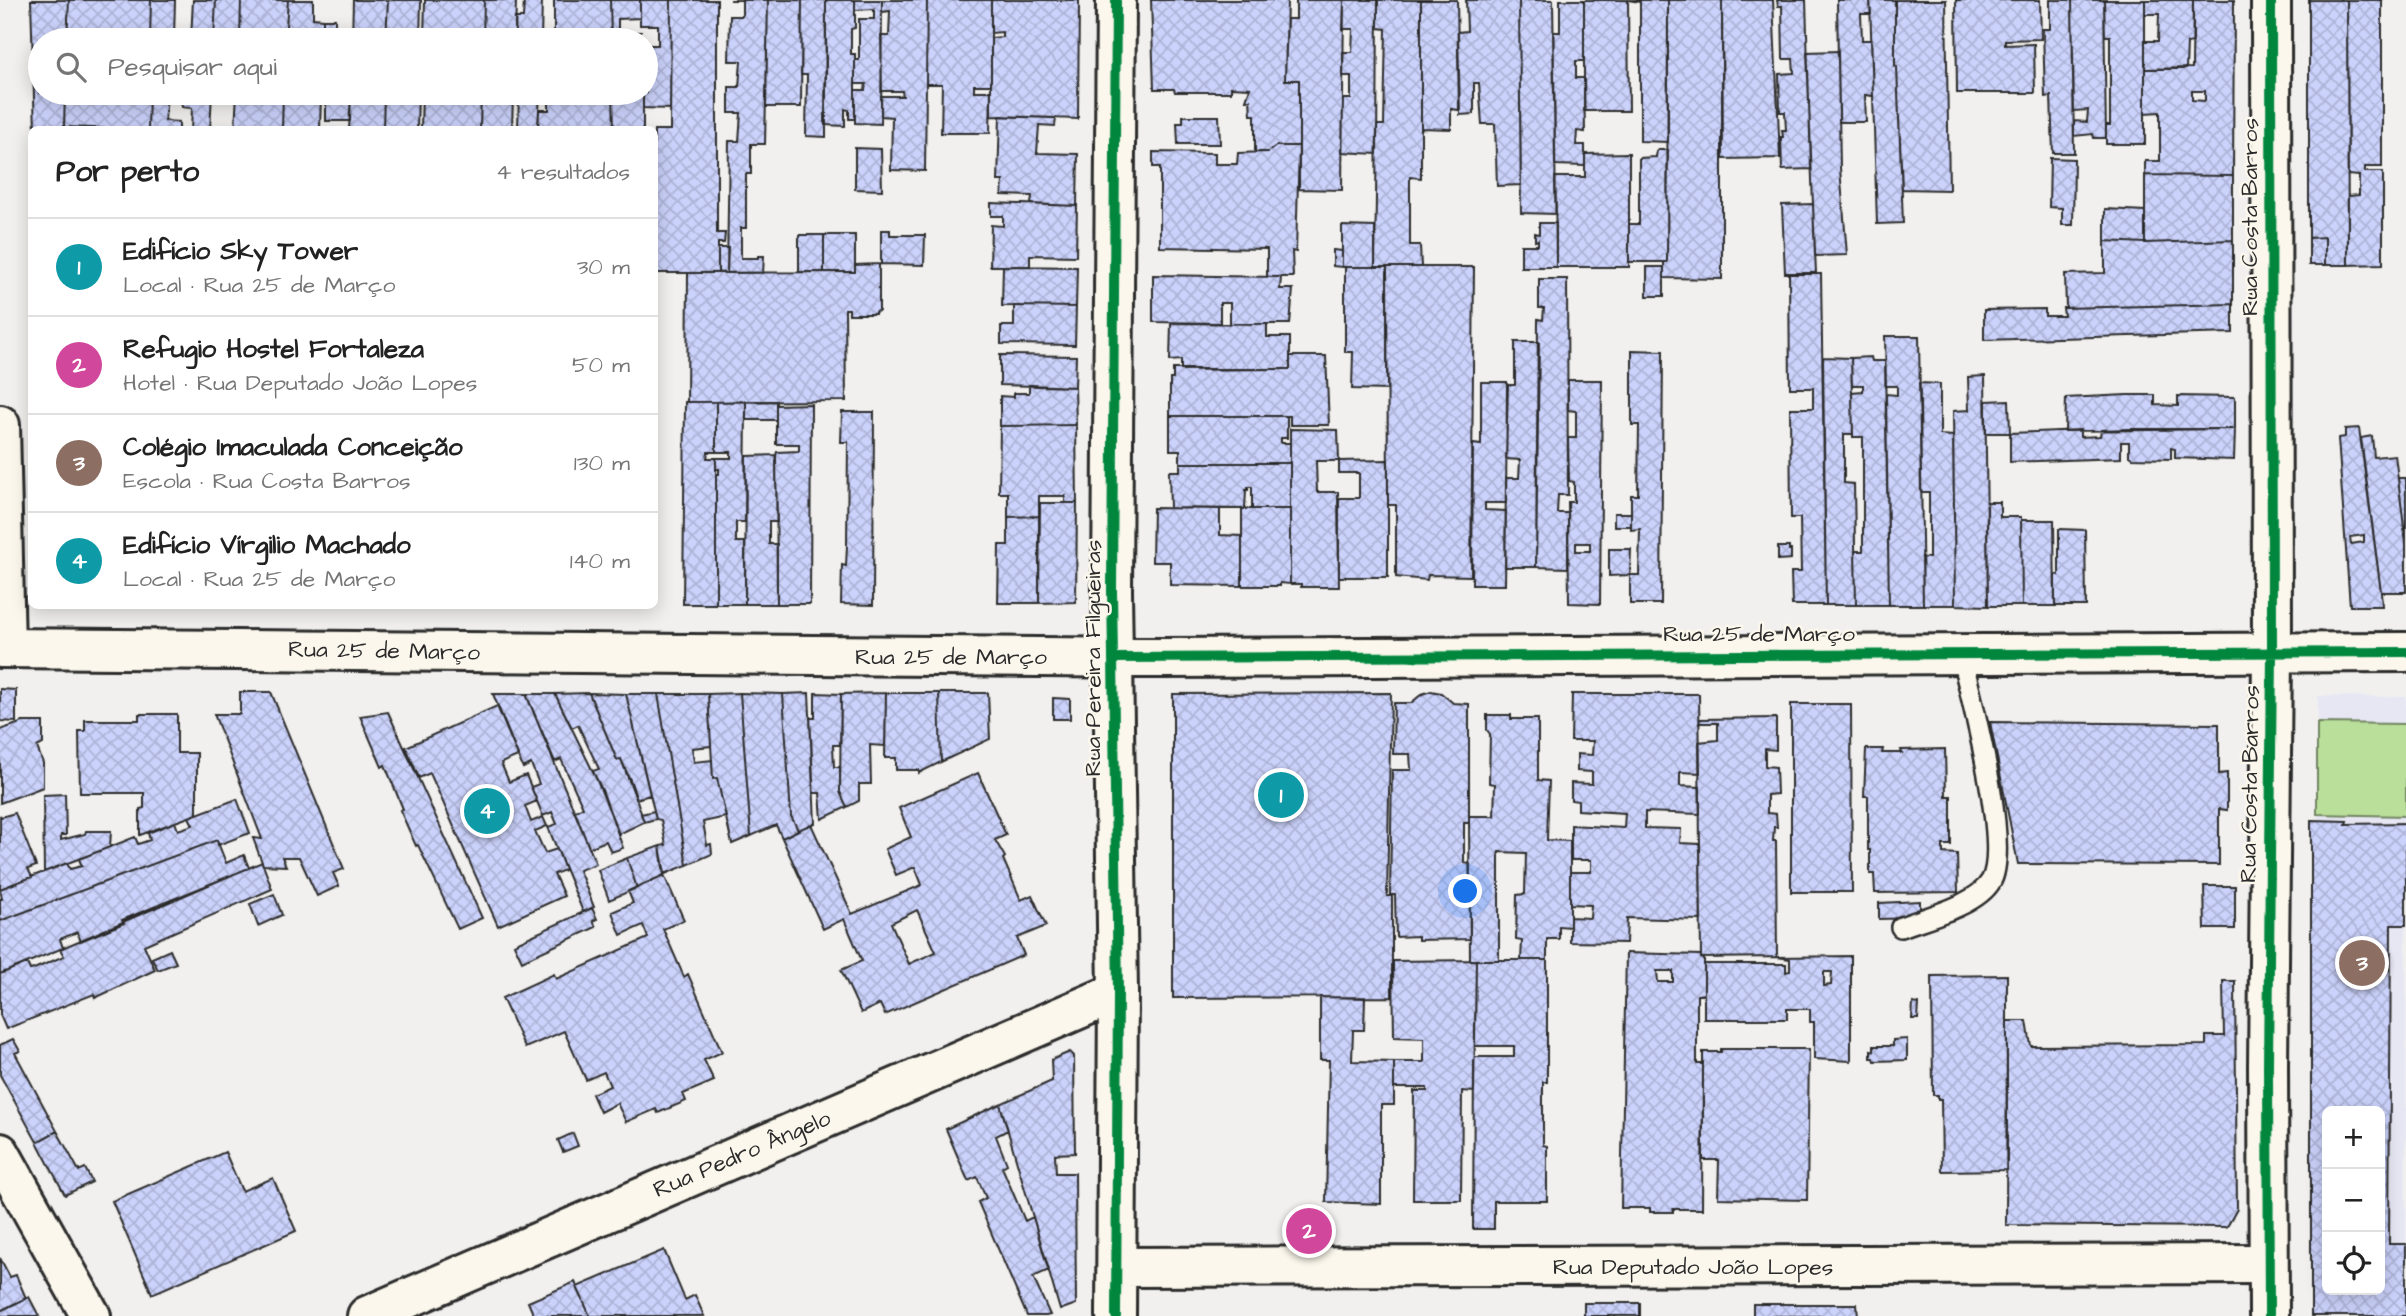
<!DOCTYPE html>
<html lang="pt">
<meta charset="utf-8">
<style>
:root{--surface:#fff;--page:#f6f6f6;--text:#222;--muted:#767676;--line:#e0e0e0;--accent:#b45309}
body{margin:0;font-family:"Architects Daughter",sans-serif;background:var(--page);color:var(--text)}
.controls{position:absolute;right:21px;bottom:21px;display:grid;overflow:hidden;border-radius:10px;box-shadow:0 4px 18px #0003}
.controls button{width:63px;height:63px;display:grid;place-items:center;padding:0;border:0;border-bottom:2px solid var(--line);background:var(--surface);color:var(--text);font:35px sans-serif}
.you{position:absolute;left:1466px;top:892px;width:24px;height:24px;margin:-18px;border:5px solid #fff;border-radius:50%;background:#1a73e8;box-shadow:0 0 0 10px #1a73e833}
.badge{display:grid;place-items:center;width:46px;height:46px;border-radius:50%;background:var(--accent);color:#fff;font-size:23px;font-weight:700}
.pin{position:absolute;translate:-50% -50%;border:4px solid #fff;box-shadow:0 2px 7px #0006}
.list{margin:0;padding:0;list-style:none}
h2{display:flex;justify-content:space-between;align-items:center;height:91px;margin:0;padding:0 28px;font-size:30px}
h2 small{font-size:23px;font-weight:400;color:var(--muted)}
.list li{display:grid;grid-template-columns:46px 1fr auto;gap:21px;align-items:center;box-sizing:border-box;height:98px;padding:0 28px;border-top:2px solid var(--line)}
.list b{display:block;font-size:26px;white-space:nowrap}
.list p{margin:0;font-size:23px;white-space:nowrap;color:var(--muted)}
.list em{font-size:23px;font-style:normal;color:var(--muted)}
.icon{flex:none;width:38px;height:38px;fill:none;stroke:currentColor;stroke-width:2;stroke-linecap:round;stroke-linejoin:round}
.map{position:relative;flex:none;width:2406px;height:1316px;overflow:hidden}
.search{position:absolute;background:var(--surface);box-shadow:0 4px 18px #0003;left:28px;top:28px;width:630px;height:77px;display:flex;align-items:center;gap:18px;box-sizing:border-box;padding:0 24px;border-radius:38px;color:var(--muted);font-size:26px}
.panel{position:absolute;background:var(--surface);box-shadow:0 4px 18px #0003;left:28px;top:126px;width:630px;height:483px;border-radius:10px}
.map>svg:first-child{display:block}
.built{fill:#e6e7f3;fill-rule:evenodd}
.pitch{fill:#b9df9a;stroke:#728562;stroke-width:2}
.building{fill:url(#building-cross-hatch);stroke:#2b2b2b;stroke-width:2;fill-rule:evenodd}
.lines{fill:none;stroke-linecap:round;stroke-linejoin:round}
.service-casing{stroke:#2b2b2b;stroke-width:24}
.minor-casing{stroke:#2b2b2b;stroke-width:44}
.tertiary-casing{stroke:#2b2b2b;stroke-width:44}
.service{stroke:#fbf7ec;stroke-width:19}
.minor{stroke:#fbf7ec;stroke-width:38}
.tertiary{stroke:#fbf7ec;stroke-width:38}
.cycleway-casing{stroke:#fbf7ec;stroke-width:15}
.cycleway{stroke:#00873e;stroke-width:10}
.labels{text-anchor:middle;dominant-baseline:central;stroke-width:5;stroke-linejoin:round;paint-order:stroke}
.street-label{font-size:23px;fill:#2b2b2b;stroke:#fbf7ec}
</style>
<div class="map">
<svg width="2406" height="1316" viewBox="0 0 2406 1316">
<defs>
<pattern id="building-cross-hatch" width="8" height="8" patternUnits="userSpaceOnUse" patternTransform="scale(1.75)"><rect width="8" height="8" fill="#cbd2fb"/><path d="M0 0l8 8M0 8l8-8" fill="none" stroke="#aeb4d7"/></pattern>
</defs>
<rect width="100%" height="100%" fill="#f1f0ef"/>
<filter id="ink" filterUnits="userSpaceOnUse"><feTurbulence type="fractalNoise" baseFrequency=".0143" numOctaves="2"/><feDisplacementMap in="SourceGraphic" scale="14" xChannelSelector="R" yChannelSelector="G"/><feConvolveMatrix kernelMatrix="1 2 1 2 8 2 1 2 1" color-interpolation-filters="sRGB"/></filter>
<g filter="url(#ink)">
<path class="built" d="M2318,696L2406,697V1316H2316ZM2327,1111H2380V1290H2327Z"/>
<path class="pitch" d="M2317,723L2406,724V816L2317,814Z"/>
<path class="building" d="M31,0H69L67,40H40V93H65L64,130H35Z
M69,0H151L150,40H67Z
M151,0H175L174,38L182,40H150Z
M193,0H216L214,40H182L191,39Z
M216,0H241L240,40H214Z
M241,0H288L285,40H240Z
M288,0H313V18L323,19V40H285Z
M353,0H388L386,40H352Z
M388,0H421L420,40H386Z
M425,0H484L483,40H424Z
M484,0H516L515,40H483Z
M516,0H542L541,40H515V18H523L524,1Z
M554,0H610L611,40H554Z
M610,0H640V18L618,19V32H641V40H611Z
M640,0H671L670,109L643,108V93H646V45H658V25H640Z
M671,0H717V233H725L724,243H718V273H654V130H670Z
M730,0H768L765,144H751V174H746V228H741V258H758V256H764L763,273H727L729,141H739L741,113H729V87H739L741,61H729L730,16H742V0Z
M768,0H802L801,107H766Z
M802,0H826V137L806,136L807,75H801Z
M826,0H855V28L851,29V54H855V119H849V110L845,109V126L825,125Z
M855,0H882L881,124L855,123V90H865L866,84H855V60H859V19H874V9L855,10Z
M882,0H927L925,171L891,170L892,117L881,116V96H903L902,91H882L881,36H889L890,11L882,12Z
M927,0H991V85H974V91H991L990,133H941L942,84H926Z
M991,0H1079L1078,119L991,116V38L1002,37V32L991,33Z
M1151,0H1287L1285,80H1299V146H1276L1268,152H1255V115H1251L1250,100H1246L1250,88L1231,87V92H1175L1174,89H1154Z
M1296,0H1344L1342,190L1299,189V80H1285L1287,19H1296Z
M1344,0H1378L1377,154L1342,152L1343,99H1351V76H1343V52H1352L1353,29H1343Z
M1378,0H1421V178L1410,177V245H1420L1421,267H1375L1377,125H1384L1386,29L1378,28Z
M1421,0H1457L1459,110L1451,109V129L1421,128Z
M1466,0H1519L1521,185L1497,186L1495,124H1482L1479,83H1474V114L1460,115L1458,32L1467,31Z
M1519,0H1553L1556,214L1521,213Z
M1560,0H1584V61H1576V78H1584L1585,132L1577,131L1576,145H1585V166L1555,165L1553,32H1560Z
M1584,0H1628L1629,111H1584Z
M1628,0H1668V142L1640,141V2Z
M1668,0H1722V279L1664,278V262H1667Z
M1722,0H1773L1780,158L1723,159Z
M1777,0H1806L1811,169L1782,170L1781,137H1783L1782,130H1786L1785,112H1780L1779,74L1794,73L1793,59H1783L1782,6H1778Z
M1837,0H1870L1871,14H1861L1862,40H1871L1873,96L1865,95L1866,122H1839Z
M1870,0H1895V66L1897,67L1903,223L1877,224Z
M1895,0H1946L1949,190L1902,189L1897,67L1895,66Z
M1956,0H2040L2041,39L2005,40V45L2034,44L2035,93H1957Z
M2050,0H2072L2074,153H2053L2051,96L2045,97L2043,29H2050Z
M2072,0H2104L2106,138H2094L2093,134L2074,136V121L2087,122L2088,110L2074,111Z
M2104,0H2145V144H2106V125H2110V36H2105Z
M2145,0H2193V42L2187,43L2186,69H2145V41H2158L2159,14H2145Z
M2193,0H2234L2233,176L2145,175V161H2160V112L2145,113V69L2192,68ZM2192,91H2205V101L2192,100Z
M2309,0H2347L2348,265H2325V237L2309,238Z
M2347,0H2382V167H2365V172H2383V264L2348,265V196L2359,195V176L2348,175Z
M323,19H335V31L328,30L327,39L348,40H323Z
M1838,51L1840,168L1847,255L1815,256L1807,52Z
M65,93H149L148,130L64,127Z
M149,93H180H167L165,121L179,122V130H148Z
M180,93H212L210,130H191L192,108L182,107Z
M237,93H283L282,130H235Z
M283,93H321L320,130H282Z
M326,93H351L350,121H326Z
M351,93H384L383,130H349Z
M384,93H418L417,130H383Z
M422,93H481L480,130H421Z
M481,93H513L512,130H480Z
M519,93H540L538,130H518Z
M549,93H613L614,130H548V126H538L539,110H549Z
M613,93H643V130H614Z
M1000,116L1056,118L1055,126L1039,125L1037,153L1078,154L1077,206L1031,204L1032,196L1002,195L1003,181H998Z
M1183,116H1219L1220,144H1178L1177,123H1183Z
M1276,146H1299L1296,252L1292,251L1293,277H1267V249L1160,247V167H1153V152L1215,153V164H1237L1238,153L1268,152Z
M855,148L881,149L882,190L855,189Z
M1657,150H1668L1667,262H1629V224H1639V158L1656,157Z
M1629,153V267H1556L1555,177H1585V154Z
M2050,158L2074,159L2073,225H2062V208L2049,207Z
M2145,175L2233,176V240L2145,243Z
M991,203L1077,206L1076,256L1030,255V266H990L991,225L1003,226V216H991Z
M1813,204L1816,273H1785L1782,205Z
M2105,209L2145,211V243L2105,241Z
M1539,223H1556V267H1521V245H1538V240L1535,241V233L1539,234Z
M1342,226L1375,227V267H1342Z
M881,230H890V235H925L924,265L881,264Z
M799,235H824V272H799Z
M824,235H855V272H824Z
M2325,237V265H2309V238Z
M2233,240V304L2066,308L2065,274L2105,273V241L2145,243Z
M718,248H728L727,273H718Z
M1333,250L1342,251V267L1333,266Z
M879,264V311L875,312V314H849V309H845L846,401L687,402L688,273L855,272V265Z
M1003,266L1077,267L1076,307L1002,306Z
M1345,267H1387V390L1352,389L1353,352H1345Z
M1387,267H1474L1471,576L1428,575L1427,580L1396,577V505H1388Z
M1647,267H1664V296H1647Z
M1789,274H1821L1826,605H1792L1791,572H1801L1800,518H1791L1790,408H1813V388H1790Z
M1153,275L1281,277L1280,289H1293L1290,324H1230V303H1220V323L1153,322Z
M1539,279H1567L1568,495H1558L1557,513H1568V568L1536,567L1538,319L1543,320L1544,308H1539Z
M2233,304V333L1984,340V310L2045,309V316H2064L2063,308Z
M1014,306L1076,307L1075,345L1001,344V326H1014Z
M1171,323L1267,324V337H1290V369L1181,370V360L1170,361Z
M1885,336H1919L1923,605H1889L1886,394L1897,395V386H1886Z
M1515,342H1539L1536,567H1505L1506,478H1519L1520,460L1506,459L1508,385H1515Z
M1632,350L1663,351L1661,604H1630V575H1639L1640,529L1631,530V495H1638L1639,425H1632Z
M1000,355L1076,356L1075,387L1000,385Z
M1290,356H1326L1329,425H1290V416H1170V379H1173V369H1290Z
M1823,357L1851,358L1853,434H1844V483L1854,484L1856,605H1826Z
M1871,357L1872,361H1885L1889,605H1856L1855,551H1863V437H1853L1852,392L1863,391V385H1852L1851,358Z
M1985,376L1988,606L1955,605L1953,411L1969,410L1968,377Z
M1568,380H1602L1600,604L1569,603L1568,502H1574V482L1569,481L1568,438H1576V411L1568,410ZM1576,543H1590V551H1576Z
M1481,382H1507L1506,503H1485V510L1506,511L1505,585H1472L1473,444L1481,445Z
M1919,383L1940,384V435L1953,436L1955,605H1923L1922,557L1929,558V492H1921Z
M1029,385L1075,387L1076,425L1000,426V396L1014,397V393H1029Z
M2127,395H2155V405L2178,406V396L2235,397V429L2065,431L2066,398Z
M2009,400L2010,433H1986V401Z
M746,401H776V420H746Z
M746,401L745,522H736V542H745V604H716V474H719V469H716V458H731V452H716V402Z
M685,402H716V452H708L707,458H716V604H683Z
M811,404L810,604H777L776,455L777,452L799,451V444H776V405Z
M842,412H874L873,605L841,604L842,565L846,566L847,546L848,442H841Z
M1170,416H1287V438H1281V443H1290V463H1180V450H1170Z
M1076,425L1077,503H1065V496H1039V516L1008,517V493H999L1000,426Z
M2359,428L2381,592L2382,606H2350L2338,438L2345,437V429ZM2364,535V542L2351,544L2350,537Z
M1290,429L1338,430L1339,461H1316L1317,492H1338L1339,587H1301V584H1290Z
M2129,429H2235L2234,460L2175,458V449L2171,448V459L2132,458L2129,456V442H2121V458L2010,462V433L2080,430V437L2100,436L2101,430Z
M2372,436L2374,457L2395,455L2406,543V592H2381L2361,438Z
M776,455L777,522H769V544H777V604H745L746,456Z
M1388,460V577H1339V498H1359V473H1339V461Z
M1180,463H1290V509H1252V487H1248V490H1246L1245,509L1170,508L1169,471H1180Z
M2398,478H2406V543Z
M1987,502H2000V517H2021L2022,606H1988Z
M1040,503H1077L1076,602L1039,603Z
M1153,508L1220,509V535L1242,536V586L1170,585V562H1152Z
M1242,509H1290V584L1280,583V586H1242Z
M1614,513H1631V526H1614Z
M1039,516V603H998L999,545H1008V517Z
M2021,520H2054L2055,606H2022Z
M2059,529L2085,530L2086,606H2055V574L2059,575Z
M1778,547H1789V550H1791V559L1778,560Z
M1609,549H1631L1630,575L1609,576Z
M0,689L16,690V722L0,721Z
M1431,691L1441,693L1453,703L1469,704V823H1464V863L1470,864V939L1418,940V936L1396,937L1395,895H1390L1392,770H1411L1410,754H1393L1394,703H1411L1422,694Z
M240,692H271L344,869L333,873L339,886L317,896L299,857H282L286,866L263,865L253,838L262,839L214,714H240Z
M589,693L626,694L650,795L636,799L621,759L617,760Z
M589,693L617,760L621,759L631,782L644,822L619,834L593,771L599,769L578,725L572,728L555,694Z
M740,693L751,836L732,844L717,778L713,779L708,694Z
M740,693L783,694L791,816L798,830L782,838L776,825L751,836Z
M809,693L815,823L798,830L791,816L783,694Z
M815,693L841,694L840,745H833L834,767H840V792L847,807L822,819L820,793H813L810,718H815Z
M886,693L885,746L870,745L871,784H859V801L847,807L840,792L841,694Z
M886,693H939L941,762L919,773V770H896V758H885Z
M939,693H988L990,739L941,762Z
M1391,693L1387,896H1392V997L1173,998V694Z
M493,694H526L596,864L579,870L594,907L583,912L548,827L557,824L552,812L543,816L531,787L539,784L531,764L523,768Z
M526,694H555L602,790L623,848L611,852L606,841L589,848L575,811L583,807L561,759L555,762Z
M626,694H658L687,865L665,874L660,846L666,845L661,820L656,819Z
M658,694H708L711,746L692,748L694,762L712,760L713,779L717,778L726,817L703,822L707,845L711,844L712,854L687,865Z
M1572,694H1699L1700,773L1680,772V786L1700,787V814L1645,812V828L1681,829L1680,843L1700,844L1701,920L1627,918L1626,943L1570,942V917L1590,918L1591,905L1570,904V872H1591V860H1571V825L1624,828L1625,813L1578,810V801L1571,800V783L1592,784V772L1577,771V754L1592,755L1593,741H1571Z
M1053,698L1070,699V719H1053Z
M1791,704H1851L1852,892H1791Z
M497,706L518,756L501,763L509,782L526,775L537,801L525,806L531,822L543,817L547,826L535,831L545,853L557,849L565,870L554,874L564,896L498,926L430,773L419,778L406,747Z
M388,712L482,918L458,929L418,845L416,846L400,810L403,809L385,765L382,767L360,716Z
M139,714H177V753H197V814L140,835V809L144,808V793H80L79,731H85V720H139Z
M1487,715H1511V719H1538V780L1549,781L1547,840L1570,841V927L1559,926V939H1547V960H1521L1522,941L1516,940L1517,895L1525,894L1526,853L1499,852V960H1470L1469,816H1494L1495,784L1489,783L1490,734L1487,730Z
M1776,718V750L1765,749V766L1776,767L1777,794L1767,795V813L1776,814L1777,827H1774L1773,841H1776L1777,957L1701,958L1699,742L1718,740V723H1699L1700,719Z
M23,722H43V744L37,747L43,763V787L0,803V730Z
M1990,722L2219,724V774L2227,773V810L2219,809V865L2018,864Z
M1866,749H1883L1882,753H1902L1901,750L1945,749L1946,796H1951V845H1943V853L1957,854L1958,892L1875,893L1874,874H1870V850H1868V796H1864Z
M978,773L1006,835L995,840L1005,857L1003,859L1021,900L1032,895L1046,926L1017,938L1024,955L885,1015L880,1004L861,1013L841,970L862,961L844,919L823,929L782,838L811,824L852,914L922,885L915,867L896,875L885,849L911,837L899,808ZM917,910L936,952L909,964L891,923Z
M65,794L66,835H61V840L85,834L86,831H111L110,847L44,872L43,795Z
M237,799L250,833L218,845L217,840L0,921V899H2L0,889L67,863L70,869L82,866L79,859L135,837L138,844L150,840L148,833L175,822L178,830L193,825L189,817Z
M654,811L656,819L644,822L641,814Z
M15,813L36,866L28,869L32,877L0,889V815L1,817Z
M2311,820L2347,821L2346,824L2406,823V925H2391L2389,1244H2406V1316H2311ZM2327,1111H2380V1290H2327Z
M217,840L226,863L244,855L249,868L122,920L124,923L81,941L77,932L60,939L63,948L0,974V921Z
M660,846L664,875L637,888L627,858Z
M627,858L637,888L609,900L598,870Z
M262,862L272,889L144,945L155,970L95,998L94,994L6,1029L0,1015V974L27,963L30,970L34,969L64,956L60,949Z
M664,875L684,920L663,929L684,977L688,974L722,1052L704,1060L714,1081L683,1094L686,1101L658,1113L656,1109L626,1122L617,1103L600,1112L592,1094L610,1086L604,1072L586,1080L564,1031L525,1048L502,998L554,974L556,979L648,938L643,925L621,935L612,912L633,903L628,891Z
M2204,886H2235V929H2205Z
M274,894L282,915L258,926L250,904Z
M1920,901V918L1879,919V903Z
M592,908L597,919L593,921L596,927L522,961L514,944Z
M170,950L176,963L158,970L152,958Z
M1626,953L1701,955V958L1704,959V994L1697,995V1064H1703L1702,1209H1673V1212H1650V1208H1621ZM1657,971H1673V982H1658Z
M1851,956V1061L1814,1059V1022H1810V1009H1787V1019H1704V964H1786V972L1790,971V959L1777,957ZM1824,972H1832L1831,985L1824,986Z
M1476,960H1547V1082H1543V1145L1547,1146V1201H1494V1229H1473L1474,1062L1475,1057H1514V1046H1475Z
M1476,960L1474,1092L1462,1091L1461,1200H1413L1414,1091H1427V1088H1394V1062H1424V1038L1394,1037L1393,961Z
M2007,975V1170L1942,1171L1941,1099H1938V1095H1933L1932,976Z
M2223,981H2235L2237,1209L2228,1225L2225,1227L2006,1225L2007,1021H2027L2031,1046L2206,1045V1036H2224Z
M1320,997L1365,998L1364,1030H1353L1352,1061L1394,1062V1105H1381V1204L1326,1202L1329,1060H1320Z
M1913,1003L1919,1004L1918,1019H1912Z
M13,1039L20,1051L15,1053L57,1131L37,1142L0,1075V1045Z
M1907,1039V1060L1875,1061L1874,1058H1871V1050L1874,1051V1046H1893V1040Z
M1721,1049H1809L1807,1200L1718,1198L1719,1160H1703V1052H1721Z
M1070,1052L1074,1056L1075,1153L1055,1154L1056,1173H1075L1076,1304L1060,1310L1000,1104L1052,1081L1051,1060Z
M1000,1104L1008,1130L996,1136L1007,1164L1002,1167L1025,1221L1033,1217L1049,1270L1033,1277L1050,1315L1046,1316H1027L978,1202L986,1198L977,1177L968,1181L946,1129Z
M57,1131L79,1171L85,1168L92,1182L65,1195L37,1142Z
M573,1133L578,1146L563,1152L558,1140Z
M225,1152L242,1191L273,1178L296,1231L152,1294L112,1201Z
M664,1250L685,1300L695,1295L704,1316H590L577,1287Z
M0,1258L10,1277L16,1275L26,1298L0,1311Z
M575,1282L590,1316H534L528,1302Z
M29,1297L39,1316H0V1311Z
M1584,1303H1640V1316H1584Z
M1753,1304H1857L1858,1316H1753Z"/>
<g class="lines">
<g class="service-casing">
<path id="service" d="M1901,927C1927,917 1976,906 1991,881C2011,845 1971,698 1961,654"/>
</g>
<g class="minor-casing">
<path id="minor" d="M1116,0L1112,591L1118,992L1116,1316
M0,425L5,648
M0,648L1161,658L2406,652
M1118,1267L2268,1264
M367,1316L1118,992"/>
</g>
<g class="tertiary-casing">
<path id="tertiary" d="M0,1153L91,1316
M2269,1316L2268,1066L2272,653L2271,0"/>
</g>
<use href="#service" class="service"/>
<use href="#minor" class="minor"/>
<use href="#tertiary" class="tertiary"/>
<g class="cycleway-casing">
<path id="cycleway" d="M1116,0L1112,591L1118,992L1116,1316
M1113,658L2406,652
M2269,1316L2268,1066L2272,653L2271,0"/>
</g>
<use href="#cycleway" class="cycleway"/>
</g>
</g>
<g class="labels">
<g class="street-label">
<text transform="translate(2250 217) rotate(-90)">Rua Costa Barros</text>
<text x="1759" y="634">Rua 25 de Março</text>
<text transform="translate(384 651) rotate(1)">Rua 25 de Março</text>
<text x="951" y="657">Rua 25 de Março</text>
<text transform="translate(1093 658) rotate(-90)">Rua Pereira Filgueiras</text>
<text transform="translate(2250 784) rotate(-89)">Rua Costa Barros</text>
<text transform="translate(742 1154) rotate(-23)">Rua Pedro Ângelo</text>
<text x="1693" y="1267">Rua Deputado João Lopes</text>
</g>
</g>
</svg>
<div class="controls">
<button>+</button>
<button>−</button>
<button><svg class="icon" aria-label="locate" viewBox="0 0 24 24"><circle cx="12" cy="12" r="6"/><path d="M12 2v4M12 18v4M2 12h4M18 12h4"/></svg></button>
</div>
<div class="you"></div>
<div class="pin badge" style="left:1281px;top:795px;background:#0f9aa8">1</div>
<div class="pin badge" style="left:1309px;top:1231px;background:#d1479c">2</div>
<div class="pin badge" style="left:2362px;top:963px;background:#8d6e63">3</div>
<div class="pin badge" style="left:487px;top:811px;background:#0f9aa8">4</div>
<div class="search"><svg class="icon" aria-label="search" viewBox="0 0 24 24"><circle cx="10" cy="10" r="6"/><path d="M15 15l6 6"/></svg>Pesquisar aqui</div>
<section class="panel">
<h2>Por perto<small>4 resultados</small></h2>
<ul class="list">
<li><span class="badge" style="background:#0f9aa8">1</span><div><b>Edifício Sky Tower</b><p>Local · Rua 25 de Março</p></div><em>30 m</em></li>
<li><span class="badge" style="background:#d1479c">2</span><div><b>Refugio Hostel Fortaleza</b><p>Hotel · Rua Deputado João Lopes</p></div><em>50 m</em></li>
<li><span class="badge" style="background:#8d6e63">3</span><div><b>Colégio Imaculada Conceição</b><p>Escola · Rua Costa Barros</p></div><em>130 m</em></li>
<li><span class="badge" style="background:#0f9aa8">4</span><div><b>Edifício Vírgilio Machado</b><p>Local · Rua 25 de Março</p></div><em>140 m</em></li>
</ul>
</section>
</div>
